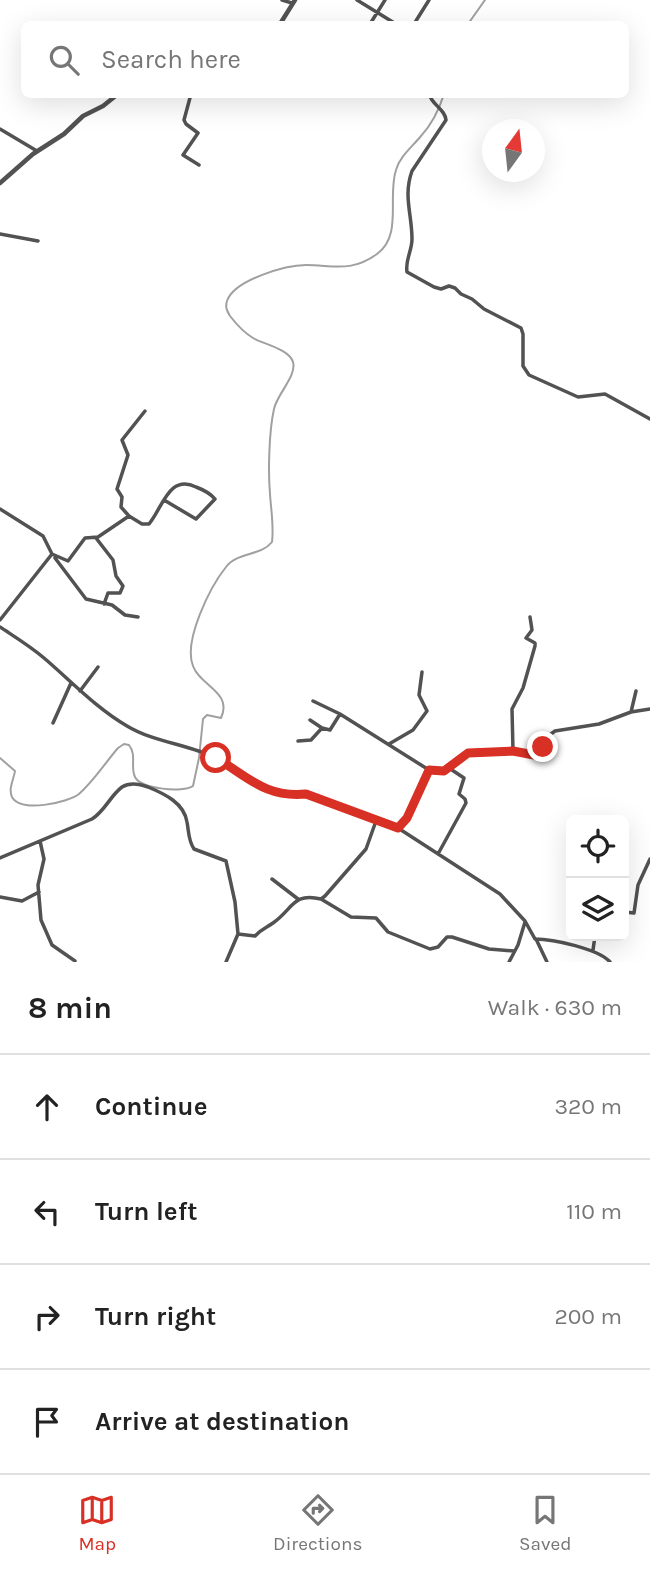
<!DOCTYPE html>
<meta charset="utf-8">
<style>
:root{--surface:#fff;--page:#f2f2f2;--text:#222;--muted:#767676;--line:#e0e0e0;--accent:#d93025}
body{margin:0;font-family:Karla,sans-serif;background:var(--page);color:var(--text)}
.controls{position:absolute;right:21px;bottom:21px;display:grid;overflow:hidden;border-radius:10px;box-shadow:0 7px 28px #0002}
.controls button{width:63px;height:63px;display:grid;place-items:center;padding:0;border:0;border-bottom:2px solid var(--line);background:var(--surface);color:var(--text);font:35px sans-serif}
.compass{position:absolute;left:482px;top:119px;width:63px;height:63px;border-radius:50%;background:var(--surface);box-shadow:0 7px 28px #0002;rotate:15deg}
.stop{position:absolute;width:21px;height:21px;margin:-16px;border:5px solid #d93025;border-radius:50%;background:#fff}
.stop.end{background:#d93025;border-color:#fff;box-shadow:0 2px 7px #0008}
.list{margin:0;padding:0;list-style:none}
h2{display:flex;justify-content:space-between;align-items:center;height:91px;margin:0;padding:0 28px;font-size:30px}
h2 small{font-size:23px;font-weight:400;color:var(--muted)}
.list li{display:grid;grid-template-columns:46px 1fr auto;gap:21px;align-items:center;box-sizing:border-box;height:105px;padding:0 28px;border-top:2px solid var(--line)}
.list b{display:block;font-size:26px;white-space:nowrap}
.list em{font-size:23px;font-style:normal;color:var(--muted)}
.icon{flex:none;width:38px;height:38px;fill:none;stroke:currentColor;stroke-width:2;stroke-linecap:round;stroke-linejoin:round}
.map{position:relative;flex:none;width:650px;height:962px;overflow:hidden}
.search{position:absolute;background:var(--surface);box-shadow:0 7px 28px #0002;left:21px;right:21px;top:21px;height:77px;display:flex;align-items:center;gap:18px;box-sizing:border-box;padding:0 24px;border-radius:10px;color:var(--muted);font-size:26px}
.sheet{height:511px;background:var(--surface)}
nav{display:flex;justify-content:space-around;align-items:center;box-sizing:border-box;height:98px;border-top:2px solid var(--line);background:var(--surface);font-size:19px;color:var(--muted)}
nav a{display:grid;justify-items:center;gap:4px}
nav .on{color:var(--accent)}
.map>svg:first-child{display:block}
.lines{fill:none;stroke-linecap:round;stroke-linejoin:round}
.stream{stroke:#a0a0a0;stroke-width:2}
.minor{stroke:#525252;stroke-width:3.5}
.tertiary{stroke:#525252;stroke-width:4.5}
.route{stroke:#d93025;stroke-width:9}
</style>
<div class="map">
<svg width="650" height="962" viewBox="0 0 650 962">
<rect width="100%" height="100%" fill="#fff"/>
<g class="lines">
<path class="stream" d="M468,24L485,0
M0,758L15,771C14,779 8,788 12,797C21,813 67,803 79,794C94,781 105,763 118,748L124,744L129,745C137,755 130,767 135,777C141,789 183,793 193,786L199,758L203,719L207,715L221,718C233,692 200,686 193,666C183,641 210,587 226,567C237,552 261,556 272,542C274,526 271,510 270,494C268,472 269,431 274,409C277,394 297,376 293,362C289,349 263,344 253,338C243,332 237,325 230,316C227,311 225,307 227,301C234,280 286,265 306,265C333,265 351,273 377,254C403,235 387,197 396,170C400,156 412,147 421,136C432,124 439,110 444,94"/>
<path class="minor" d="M282,0L292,3
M357,0L396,24
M370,24L385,0
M414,24L429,0
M191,94L184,120L186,124L198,133L183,155L199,165
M285,94H286
M429,94C432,105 445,109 446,120L412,171C403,196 412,214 412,239C412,251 405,260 407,272L434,287L441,289L449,286L455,288L461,294L472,299L484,309L521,328L523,334V366L529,375L578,397L605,394L650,419
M0,129L37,151
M0,234L38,241
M0,509L43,536L52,554
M129,516L142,524H149C163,507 169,474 196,487C204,490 210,493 215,499L196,519L164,500
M96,538L113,560L116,576L123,586L120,593H108L104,604
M55,558L86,599L112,605L125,615L138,617
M0,620L52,554L68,561L85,538L98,537L129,516L121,507L122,497L117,489L128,455L122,440L145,411
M0,627C15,637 30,646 44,658C71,681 96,708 127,726C155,743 190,744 218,759C251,777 262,799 306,794L398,828L500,894L525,921L535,939C553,939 599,949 610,962
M80,691L98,667
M313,701L340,714L429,770
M631,712L636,691
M310,720L322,728L330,730L340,714
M53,723L71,683
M298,741L311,740L322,728
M389,744L413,730L427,711L419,695L422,672
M513,751L512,709L523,688L535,646V643L526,638L532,630L530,617
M398,828L407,818L429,770L444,771L469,753L513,751L537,754L547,737L555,731L599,724L631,712L650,709
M40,841L44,859L38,885L41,920L52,945L75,961
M438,854L466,803L465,799L459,794L464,778L449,768
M0,858L92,819C105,811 110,796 122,787C130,782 140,784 148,787C165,794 184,803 187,822C189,832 188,840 194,849L226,861L235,902L238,934
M272,879L298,899
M0,897L22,901L39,892
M321,899L351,917L376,918L388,932L430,949L438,947L447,937H452L489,949L514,951
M624,912L634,913L638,885L650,859
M536,939L547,962
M593,950L595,936
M226,962L238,934L255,936C261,929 266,928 273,923C293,909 293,892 321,899L325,896L366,849L376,821
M509,962L518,945L525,922"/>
<path class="tertiary" d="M280,24L295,0
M0,183L33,154L64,134L83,116L103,106L118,94"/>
</g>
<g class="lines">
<path class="route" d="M216,758C247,776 265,798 306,794L398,828L407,818L429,770L444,771L468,753L513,751L534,755L540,752L543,747"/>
</g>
</svg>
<div class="controls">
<button><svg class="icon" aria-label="locate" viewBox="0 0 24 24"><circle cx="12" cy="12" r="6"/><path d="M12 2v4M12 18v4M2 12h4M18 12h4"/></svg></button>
<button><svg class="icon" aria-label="layers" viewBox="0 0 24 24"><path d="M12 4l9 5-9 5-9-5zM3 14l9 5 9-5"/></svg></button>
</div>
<svg class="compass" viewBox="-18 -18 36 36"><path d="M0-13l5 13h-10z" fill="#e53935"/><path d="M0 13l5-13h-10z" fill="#767676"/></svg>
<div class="stop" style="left:216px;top:758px"></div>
<div class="stop end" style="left:543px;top:747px"></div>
<div class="search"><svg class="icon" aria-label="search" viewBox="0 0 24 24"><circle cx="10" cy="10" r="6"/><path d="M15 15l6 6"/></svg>Search here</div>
</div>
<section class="sheet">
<h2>8 min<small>Walk · 630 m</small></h2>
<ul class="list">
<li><svg class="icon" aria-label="ahead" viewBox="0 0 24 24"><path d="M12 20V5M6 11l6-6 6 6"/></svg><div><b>Continue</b></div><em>320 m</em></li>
<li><svg class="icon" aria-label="left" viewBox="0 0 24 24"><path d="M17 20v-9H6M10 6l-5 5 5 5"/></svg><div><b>Turn left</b></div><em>110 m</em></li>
<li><svg class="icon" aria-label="right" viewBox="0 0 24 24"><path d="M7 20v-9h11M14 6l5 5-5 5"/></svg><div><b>Turn right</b></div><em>200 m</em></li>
<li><svg class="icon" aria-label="arrive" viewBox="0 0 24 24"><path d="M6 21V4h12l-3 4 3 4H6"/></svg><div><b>Arrive at destination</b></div></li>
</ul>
</section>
<nav>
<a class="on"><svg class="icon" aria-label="map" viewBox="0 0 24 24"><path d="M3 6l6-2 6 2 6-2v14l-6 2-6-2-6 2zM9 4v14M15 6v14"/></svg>Map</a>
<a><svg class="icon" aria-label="directions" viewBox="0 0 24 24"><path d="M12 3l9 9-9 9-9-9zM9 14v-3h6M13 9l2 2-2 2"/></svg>Directions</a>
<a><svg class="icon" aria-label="saved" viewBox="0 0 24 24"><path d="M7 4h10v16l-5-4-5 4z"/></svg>Saved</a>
</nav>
